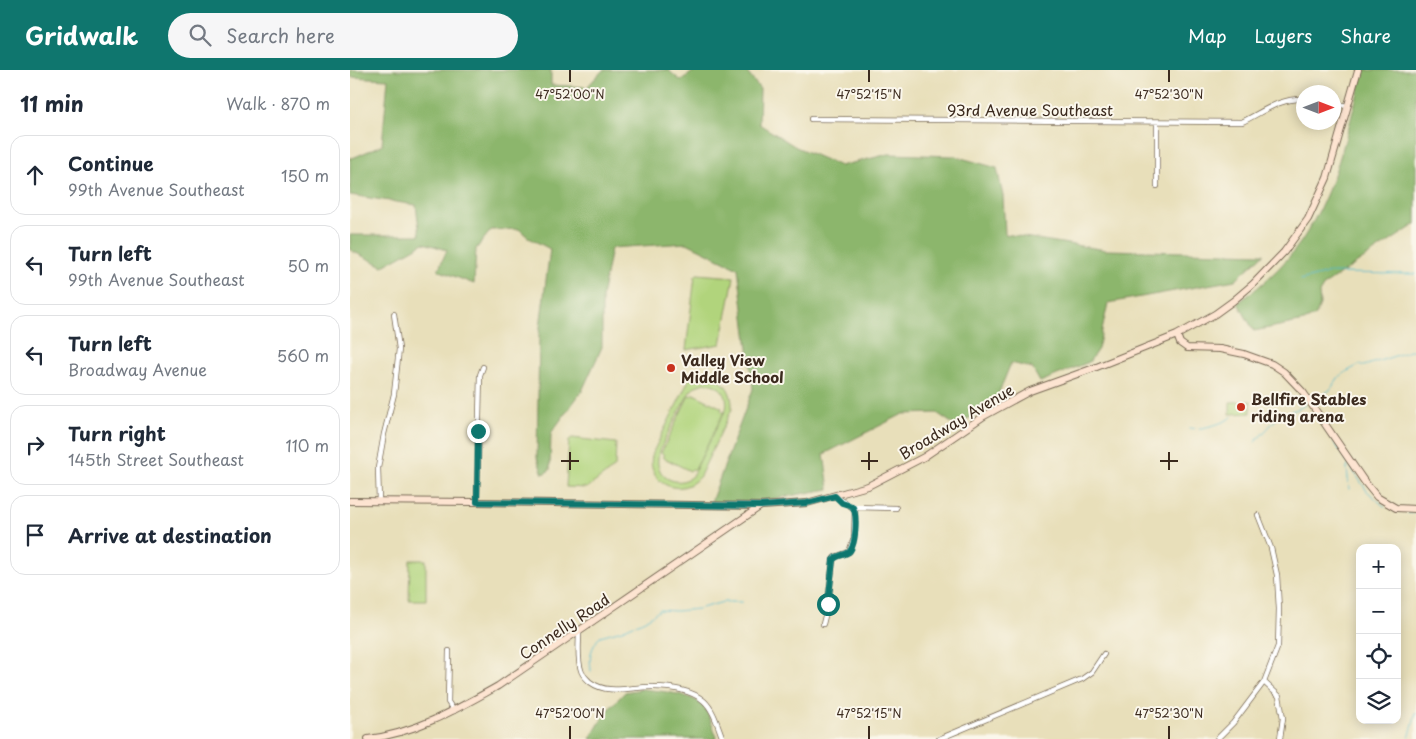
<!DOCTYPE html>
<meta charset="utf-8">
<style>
:root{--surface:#fff;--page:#f6f6f7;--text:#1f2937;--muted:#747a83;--line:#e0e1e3;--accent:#0f766e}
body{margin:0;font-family:"Playpen Sans",sans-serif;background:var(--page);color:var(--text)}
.controls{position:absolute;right:15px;bottom:15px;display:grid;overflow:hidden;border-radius:10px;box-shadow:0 2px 12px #0003}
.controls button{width:45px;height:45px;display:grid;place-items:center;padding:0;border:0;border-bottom:1px solid var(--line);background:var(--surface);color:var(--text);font:25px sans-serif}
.compass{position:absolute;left:946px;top:15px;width:45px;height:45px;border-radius:50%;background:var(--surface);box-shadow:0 2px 12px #0003;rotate:90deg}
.stop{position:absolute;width:15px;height:15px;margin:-11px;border:4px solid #0f766e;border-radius:50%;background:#fff}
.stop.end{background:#0f766e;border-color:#fff;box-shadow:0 1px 5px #0008}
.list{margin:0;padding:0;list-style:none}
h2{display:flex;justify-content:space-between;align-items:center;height:65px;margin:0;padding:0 20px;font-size:21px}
h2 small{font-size:16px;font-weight:400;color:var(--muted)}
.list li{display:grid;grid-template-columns:32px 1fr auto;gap:15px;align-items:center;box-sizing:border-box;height:80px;margin:0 10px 10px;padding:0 10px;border:1px solid var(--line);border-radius:15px}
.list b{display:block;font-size:19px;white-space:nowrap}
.list p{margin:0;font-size:16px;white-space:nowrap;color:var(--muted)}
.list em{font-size:16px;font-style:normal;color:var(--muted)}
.icon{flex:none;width:28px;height:28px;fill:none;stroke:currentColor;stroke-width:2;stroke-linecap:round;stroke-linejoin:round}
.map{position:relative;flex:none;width:1066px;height:669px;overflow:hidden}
header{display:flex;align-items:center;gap:30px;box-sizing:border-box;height:70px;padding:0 25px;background:var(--accent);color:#fff}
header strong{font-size:24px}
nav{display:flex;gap:28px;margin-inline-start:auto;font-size:18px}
.search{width:350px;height:45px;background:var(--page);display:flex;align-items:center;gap:12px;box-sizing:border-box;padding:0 18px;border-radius:28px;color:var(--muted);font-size:19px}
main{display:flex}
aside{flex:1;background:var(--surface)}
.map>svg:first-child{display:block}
.green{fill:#b1d47c;stroke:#767f4d;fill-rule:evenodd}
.forest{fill:#8cb66c;stroke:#647045}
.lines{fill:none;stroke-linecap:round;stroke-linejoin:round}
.stream{stroke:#4fb9cc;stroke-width:1}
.street-casing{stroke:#786955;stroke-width:6}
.secondary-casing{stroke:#786955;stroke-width:8}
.street{stroke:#fff;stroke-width:4.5}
.secondary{stroke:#fde4d1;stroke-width:6}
.route{stroke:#0f766e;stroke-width:6}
.ticks{fill:none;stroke:#3b2a1e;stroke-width:2}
.poi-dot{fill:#c8321e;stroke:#fbf7ec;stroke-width:2}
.labels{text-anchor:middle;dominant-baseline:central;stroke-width:4;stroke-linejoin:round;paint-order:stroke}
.street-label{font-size:15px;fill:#3b2a1e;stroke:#fbf7ec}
.poi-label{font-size:15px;font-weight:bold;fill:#3b2a1e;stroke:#fbf7ec;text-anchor:start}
.ticks-label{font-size:12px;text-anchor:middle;fill:#3b2a1e;stroke:#fbf7ec;stroke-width:4;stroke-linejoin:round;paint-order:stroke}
</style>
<header>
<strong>Gridwalk</strong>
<div class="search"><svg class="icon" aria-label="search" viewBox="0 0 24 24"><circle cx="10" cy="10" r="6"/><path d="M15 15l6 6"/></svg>Search here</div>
<nav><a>Map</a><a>Layers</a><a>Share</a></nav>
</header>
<main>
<aside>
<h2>11 min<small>Walk · 870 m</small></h2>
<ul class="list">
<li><svg class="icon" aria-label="ahead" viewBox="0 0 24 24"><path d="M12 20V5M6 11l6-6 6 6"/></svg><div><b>Continue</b><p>99th Avenue Southeast</p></div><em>150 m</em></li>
<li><svg class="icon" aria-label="left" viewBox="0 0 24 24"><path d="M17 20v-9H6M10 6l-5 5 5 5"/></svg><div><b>Turn left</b><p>99th Avenue Southeast</p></div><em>50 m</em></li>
<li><svg class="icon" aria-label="left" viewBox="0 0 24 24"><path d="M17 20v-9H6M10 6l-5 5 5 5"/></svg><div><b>Turn left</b><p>Broadway Avenue</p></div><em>560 m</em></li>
<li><svg class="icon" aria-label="right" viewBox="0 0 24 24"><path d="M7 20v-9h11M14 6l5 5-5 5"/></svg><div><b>Turn right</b><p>145th Street Southeast</p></div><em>110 m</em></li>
<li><svg class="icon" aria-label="arrive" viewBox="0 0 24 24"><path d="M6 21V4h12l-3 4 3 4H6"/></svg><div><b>Arrive at destination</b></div></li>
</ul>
</aside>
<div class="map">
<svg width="1066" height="669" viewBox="0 0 1066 669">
<rect width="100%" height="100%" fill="#fbf7ec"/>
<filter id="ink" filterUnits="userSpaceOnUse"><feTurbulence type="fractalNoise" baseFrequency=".02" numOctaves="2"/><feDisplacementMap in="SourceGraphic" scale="10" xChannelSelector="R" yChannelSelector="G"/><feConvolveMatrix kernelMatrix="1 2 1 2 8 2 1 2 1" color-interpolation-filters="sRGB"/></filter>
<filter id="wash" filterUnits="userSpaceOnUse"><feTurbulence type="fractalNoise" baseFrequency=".0096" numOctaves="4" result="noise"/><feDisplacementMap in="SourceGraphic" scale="20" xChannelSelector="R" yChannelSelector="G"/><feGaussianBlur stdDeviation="1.12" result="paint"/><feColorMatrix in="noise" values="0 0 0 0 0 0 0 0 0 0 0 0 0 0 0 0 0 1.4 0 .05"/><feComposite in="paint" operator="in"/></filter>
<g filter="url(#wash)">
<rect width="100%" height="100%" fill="#e8dfba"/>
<path class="green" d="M347,204L384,207L371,274L336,280L345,206Z
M340,308C346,311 349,308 355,308C374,306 383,322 382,339L350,406C329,432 291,410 304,380ZM355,313C370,314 379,324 376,339L342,406C336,411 329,413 321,410C312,407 307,398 308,389C309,377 333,334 340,322L346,316Z
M344,324L372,338L371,341L374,342L345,400L342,399L340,401L312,387L314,385L311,383L339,325L342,326Z
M901,331V343L880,344V332Z
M222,368L266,373L265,397L237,418L216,417L219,370Z
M60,490H76V530H59Z"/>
<path class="forest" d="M0,0H201V15L237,17L253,0H318L331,11L345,0H395L410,19L409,54L446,77L490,96L539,84L604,86L647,98L653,126L655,164L756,180L914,184L885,210L758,233L748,279L739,292L690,312L682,298L661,293L645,332L606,356L587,343L553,344L474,384L479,419L382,436L361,432L403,319L388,198L337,173L261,178L252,227V277L232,321L201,363L200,400L193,404L187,388L189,265L200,179L179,168L169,159L141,160L126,179L124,214L88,200L97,180L74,173L33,196L2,181L0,177V165H70L66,135L0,125V88L5,87L32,75L38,9L0,7Z
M1014,0H1066V154L974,215L969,223L970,235L966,245L954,251L904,261L888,233C915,213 942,189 959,159C988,111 999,53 1014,0Z
M292,619C308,621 342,623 353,636C359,643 364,660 367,669H240L256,642L275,622Z"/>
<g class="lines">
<path class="stream" d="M950,210L978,203L1066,204
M967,328L980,320L988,308L994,303L1009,295L1014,296L1066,279
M973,356L1017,421L1035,437
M839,358C849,361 875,353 882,347
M905,372L931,344L948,339L956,334
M998,396L997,398L999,419
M1058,443H1066
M241,601C239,584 241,579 250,566L272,560L295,550L310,540L326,541L348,539L373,532H392
M1059,669L1066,642"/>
</g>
</g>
<g filter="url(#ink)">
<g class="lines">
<g class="street-casing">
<path id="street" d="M984,34L998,36
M461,49L892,52C913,42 929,28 954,29
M807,116V52
M29,432L28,398L34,364L44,324L49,279L44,244
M127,432L130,305L133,297
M502,437L546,438
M473,554L478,534L483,490L485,487L499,482L504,468L505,439L485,426
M229,562C229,573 227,589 231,600C232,605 236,608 240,612C259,626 282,616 304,617C320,617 342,620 354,631C364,640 368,657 373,669
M99,581L98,632L104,641
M914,612L929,626L933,648L930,669
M589,669L732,609L742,602L754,584
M867,669L883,653L914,612L928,576L929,539L927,505L921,478L908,445"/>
</g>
<g class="secondary-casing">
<path id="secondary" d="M827,265L830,273L837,278L870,279L894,284L922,294L934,302L953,322L1014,411L1027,427L1046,438L1066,439
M0,431L127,432L411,436L457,433L518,416L574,387L634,346L680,321L744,298L827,265L865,244L883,231L903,214L934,182L958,149L977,108L1008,0
M18,669C66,663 107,639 148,616L411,436"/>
</g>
<use href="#street" class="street"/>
<use href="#secondary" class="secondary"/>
</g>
</g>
<g class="lines" filter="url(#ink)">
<path class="route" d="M128,361L127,432L411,436L457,433L485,426L492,433L502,436C508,443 506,473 500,481C496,486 488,484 483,490L478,534"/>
</g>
<path class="ticks" d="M220,0V12M519,0V12M819,0V12M220,382V400M519,382V400M819,382V400M211,391H229M511,391H528M810,391H828M220,656V669M519,656V669M819,656V669"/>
<g class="poi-dot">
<circle cx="321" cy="298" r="5"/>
<circle cx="891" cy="337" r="5"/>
</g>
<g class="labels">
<g class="street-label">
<text x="680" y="39">93rd Avenue Southeast</text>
<text transform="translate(606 351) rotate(-31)">Broadway Avenue</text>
<text transform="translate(214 556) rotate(-34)">Connelly Road</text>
</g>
<g class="poi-label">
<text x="331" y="289">Valley View<tspan x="331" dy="17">Middle School</tspan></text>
<text x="901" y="328">Bellfire Stables<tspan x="901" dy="17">riding arena</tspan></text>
</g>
</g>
<g class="ticks-label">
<text x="220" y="29">47°52'00"N</text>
<text x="519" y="29">47°52'15"N</text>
<text x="819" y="29">47°52'30"N</text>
<text x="220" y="648">47°52'00"N</text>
<text x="519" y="648">47°52'15"N</text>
<text x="819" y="648">47°52'30"N</text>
</g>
</svg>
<div class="controls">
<button>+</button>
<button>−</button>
<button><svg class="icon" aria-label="locate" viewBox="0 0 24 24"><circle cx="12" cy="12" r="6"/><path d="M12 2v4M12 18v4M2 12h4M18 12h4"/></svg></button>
<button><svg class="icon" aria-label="layers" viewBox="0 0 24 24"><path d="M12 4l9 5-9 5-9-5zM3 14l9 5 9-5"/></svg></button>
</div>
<svg class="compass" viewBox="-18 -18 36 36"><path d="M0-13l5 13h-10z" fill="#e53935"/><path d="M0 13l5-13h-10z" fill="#747a83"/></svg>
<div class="stop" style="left:478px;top:534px"></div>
<div class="stop end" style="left:128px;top:361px"></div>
</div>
</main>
